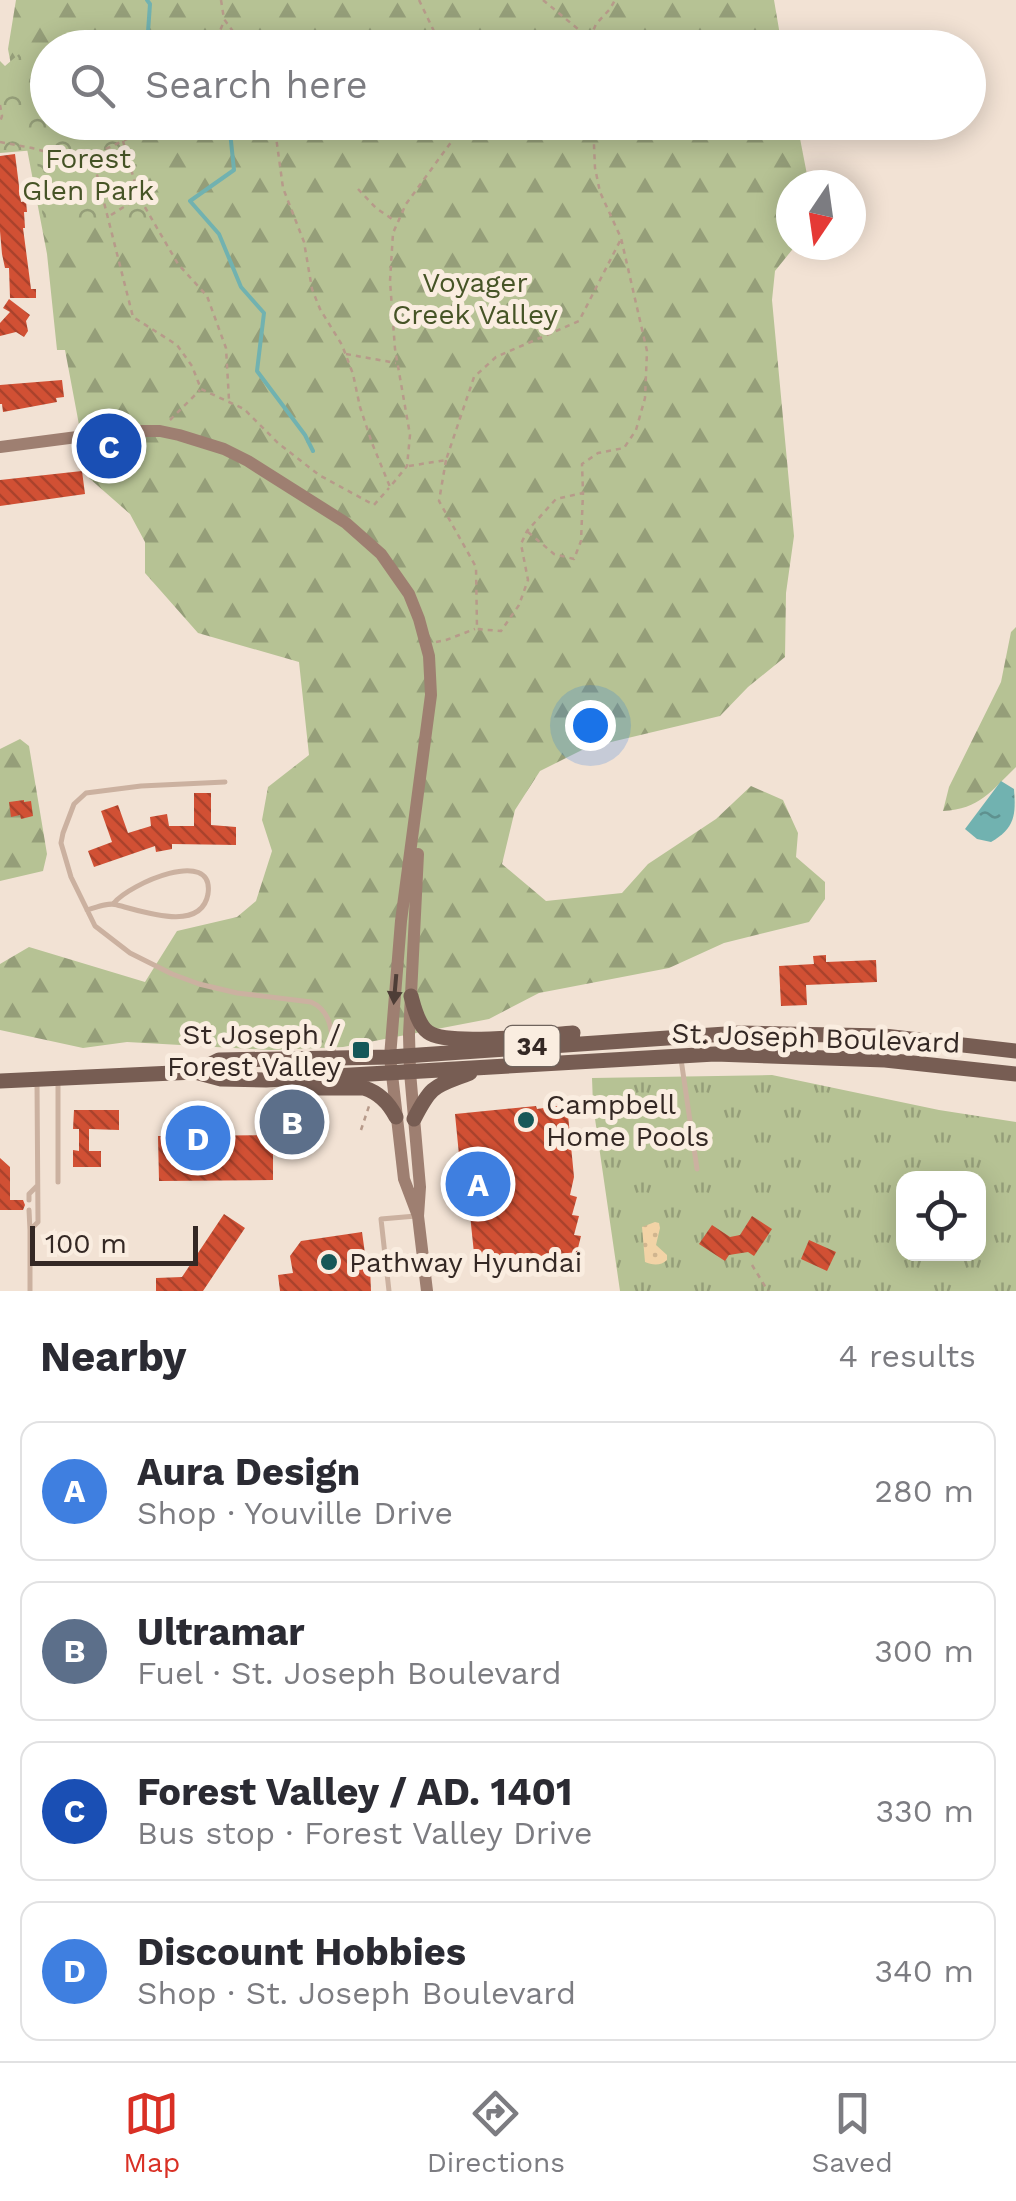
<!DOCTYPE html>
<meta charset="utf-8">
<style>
:root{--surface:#fff;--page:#f7f7f7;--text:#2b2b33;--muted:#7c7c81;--line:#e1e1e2;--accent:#d93025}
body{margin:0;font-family:"Work Sans",sans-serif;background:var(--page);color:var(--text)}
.controls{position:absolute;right:30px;bottom:30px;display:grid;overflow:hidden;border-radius:20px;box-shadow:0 5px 25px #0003}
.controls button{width:90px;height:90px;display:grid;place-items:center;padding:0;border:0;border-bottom:2px solid var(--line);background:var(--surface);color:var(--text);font:50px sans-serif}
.compass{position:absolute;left:776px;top:170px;width:90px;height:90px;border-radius:50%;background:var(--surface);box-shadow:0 5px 25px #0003;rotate:193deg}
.scale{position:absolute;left:30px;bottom:25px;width:168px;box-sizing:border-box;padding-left:10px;border:5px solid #342824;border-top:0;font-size:28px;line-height:35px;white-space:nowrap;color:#342824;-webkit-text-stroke:8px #faede0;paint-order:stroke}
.you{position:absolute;left:590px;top:725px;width:35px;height:35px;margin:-25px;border:8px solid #fff;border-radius:50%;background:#1a73e8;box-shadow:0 0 0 15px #1a73e833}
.badge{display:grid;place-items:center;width:65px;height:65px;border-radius:50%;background:var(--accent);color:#fff;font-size:32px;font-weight:700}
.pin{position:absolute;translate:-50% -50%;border:5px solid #fff;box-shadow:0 2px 10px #0006}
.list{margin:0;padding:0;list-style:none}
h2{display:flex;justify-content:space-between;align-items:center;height:130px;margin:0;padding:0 40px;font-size:42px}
h2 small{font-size:32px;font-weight:400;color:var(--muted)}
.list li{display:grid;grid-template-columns:65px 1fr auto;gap:30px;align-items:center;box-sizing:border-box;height:140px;margin:0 20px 20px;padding:0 20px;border:2px solid var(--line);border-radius:20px}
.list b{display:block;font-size:38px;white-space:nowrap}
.list p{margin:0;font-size:32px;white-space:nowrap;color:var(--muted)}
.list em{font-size:32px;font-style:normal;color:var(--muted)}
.icon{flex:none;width:55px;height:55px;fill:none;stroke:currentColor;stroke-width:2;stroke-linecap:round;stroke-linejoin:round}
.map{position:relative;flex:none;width:1016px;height:1291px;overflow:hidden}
.search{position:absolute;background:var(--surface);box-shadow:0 5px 25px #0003;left:30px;right:30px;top:30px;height:110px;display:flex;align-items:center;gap:25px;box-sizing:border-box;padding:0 35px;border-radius:55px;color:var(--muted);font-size:38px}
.sheet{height:770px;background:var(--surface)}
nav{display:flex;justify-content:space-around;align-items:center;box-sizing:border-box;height:140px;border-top:2px solid var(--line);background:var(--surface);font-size:28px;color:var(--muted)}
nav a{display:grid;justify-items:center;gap:5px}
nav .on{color:var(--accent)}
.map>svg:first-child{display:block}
.grass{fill:url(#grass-tufts);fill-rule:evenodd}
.forest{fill:url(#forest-firs)}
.sand{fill:url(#sand-dots)}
.park{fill:url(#park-crowns)}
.water{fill:url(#water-ripples)}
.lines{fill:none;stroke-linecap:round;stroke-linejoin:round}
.stream{stroke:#71b2b0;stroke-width:4}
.building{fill:url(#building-back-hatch)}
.path{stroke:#b79a8a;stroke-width:2.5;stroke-dasharray:5 5;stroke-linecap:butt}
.lane{stroke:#cbb1a0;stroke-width:5}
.secondary{stroke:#9e7f71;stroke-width:12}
.primary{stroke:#775d53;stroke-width:15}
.oneway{fill:#4e3e37}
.poi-dot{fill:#165858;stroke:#faede0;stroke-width:4}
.labels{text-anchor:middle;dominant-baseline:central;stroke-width:10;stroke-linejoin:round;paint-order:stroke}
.shield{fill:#faede0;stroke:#6f635c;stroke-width:2.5}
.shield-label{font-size:25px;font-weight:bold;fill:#342824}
.park-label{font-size:28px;fill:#465426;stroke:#faede0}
.poi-label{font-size:28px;fill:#342824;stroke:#faede0;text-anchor:start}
.street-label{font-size:28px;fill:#342824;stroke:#faede0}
</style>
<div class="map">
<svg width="1016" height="1291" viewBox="0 0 1016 1291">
<defs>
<pattern id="grass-tufts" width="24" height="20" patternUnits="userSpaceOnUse" patternTransform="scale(2.5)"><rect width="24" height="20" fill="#b6c294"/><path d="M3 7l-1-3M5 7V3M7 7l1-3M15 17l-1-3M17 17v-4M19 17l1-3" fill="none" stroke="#959e79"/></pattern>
<pattern id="forest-firs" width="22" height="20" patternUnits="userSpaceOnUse" patternTransform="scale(2.5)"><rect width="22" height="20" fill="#b6c294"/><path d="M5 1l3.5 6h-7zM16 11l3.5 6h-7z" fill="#959e79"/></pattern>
<pattern id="sand-dots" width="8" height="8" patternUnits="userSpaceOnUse" patternTransform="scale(2.5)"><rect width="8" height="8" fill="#f2d3a6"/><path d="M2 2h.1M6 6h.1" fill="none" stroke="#d0b58f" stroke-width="1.8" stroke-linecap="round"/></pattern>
<pattern id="park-crowns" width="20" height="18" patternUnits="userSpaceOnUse" patternTransform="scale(2.5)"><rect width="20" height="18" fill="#b6c294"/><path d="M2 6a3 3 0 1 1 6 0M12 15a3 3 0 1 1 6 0" fill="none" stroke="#959e79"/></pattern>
<pattern id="water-ripples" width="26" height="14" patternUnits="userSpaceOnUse" patternTransform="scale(2.5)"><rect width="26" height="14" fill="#71b2b0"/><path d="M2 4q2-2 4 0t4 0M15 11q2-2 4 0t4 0" fill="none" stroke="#5e918f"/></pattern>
<pattern id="building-back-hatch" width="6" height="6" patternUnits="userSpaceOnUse" patternTransform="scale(2.5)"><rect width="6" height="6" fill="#d15034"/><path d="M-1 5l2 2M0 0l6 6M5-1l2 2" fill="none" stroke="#aa422c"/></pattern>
</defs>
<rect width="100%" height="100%" fill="#f2e2d4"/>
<path class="grass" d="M772,1075L939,1110L1016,1122V1291H620L593,1105L592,1078ZM904,1178H978V1254H904Z"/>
<path class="forest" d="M16,0H774L782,47L48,48V122L797,123L809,185H791V245H796L775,271L772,300L794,536L786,593L785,657L748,687L720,716L586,748L540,771L515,810L502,864L546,901L622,893L648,864L716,819L751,786L783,800L798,833L796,857L825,882V899L809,922L724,943L669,968L539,993L489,1019L343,1047L271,1050L127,1042L83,1048L0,1030V964L29,947L145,982L177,931L237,917L256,901L272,851L262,820L268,787L309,755L299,662L198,633L145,573V542L130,514L89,478L65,350H57L47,254L8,49Z
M1016,627V767C991,791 980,809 943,811L949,787L1001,682L1011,632Z
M20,739L29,746L47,854L43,871L0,881V749Z"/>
<path class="sand" d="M655,1222L659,1223L660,1228L656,1245L667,1255V1260C661,1266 652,1265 645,1262L642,1227Z"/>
<path class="park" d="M25,49L47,58L48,122L123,123L154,219L44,231L36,150L0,153V61L5,66Z"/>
<path class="water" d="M1001,781L1014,789C1016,815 1015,828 991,842L977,839L965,829Z"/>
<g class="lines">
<path class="stream" d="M147,0L150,4L148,32L159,48
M229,122L234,170L190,201L219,234L241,287L264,313L257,371L305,435L313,451"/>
</g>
<path class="building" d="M15,154L21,202L26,201L27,212H24L25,228H23L31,289H36V298H10L9,268H5L2,254L0,231V156Z
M9,299L30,315L26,321L28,331L24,337L16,332L0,336V323L10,312L3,308Z
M62,380L64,397L56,398L57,402L3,412L2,404H0V385Z
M82,471L85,494L0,506V480Z
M194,793H211V825L236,827V845L172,844V849L156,852L155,846L94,867L88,851L112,842L101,811L118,805L128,833L151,826L150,817L167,814L169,826H194Z
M24,800V802L31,801L33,816L21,819L20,815L11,817L9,802Z
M826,955V962L876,960L877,982L806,985L807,1005L781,1006L779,966L814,964L813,956Z
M536,1106L537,1109L557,1106L568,1115L574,1177L570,1195L577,1197L572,1215L579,1216L574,1235L581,1236L577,1252L475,1263L469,1205L464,1206L455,1114Z
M298,1108L300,1146L273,1147V1180L159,1181L158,1136L286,1135L285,1109Z
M74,1110H119V1130L89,1129V1151H101V1167H73V1150L79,1151V1129H73Z
M0,1158L10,1167V1200H23L25,1205L23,1210H0Z
M224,1214L245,1228L203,1291H156V1278L182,1277Z
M752,1216L772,1229L754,1256L748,1252L729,1255L725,1261L699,1244L712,1225L730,1237L740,1235Z
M362,1232L367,1268H370L371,1291H280L278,1275L293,1273L290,1256L301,1241Z
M809,1240L836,1252L827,1271L801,1259Z"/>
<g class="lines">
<path class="path" d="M221,0L224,19L245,48
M419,0L442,48
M543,0L590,39
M213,48L224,21
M586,48L596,24L610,9L615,0
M0,105L2,116L0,122
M274,122L283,188L304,242L312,289L320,309L342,345L353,374L360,407L372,443L390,487L407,466L410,435L395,349L390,281L393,233L406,204L457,134L463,122
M123,141L139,197L178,264L207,296L226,348L229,400
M0,142L32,148L73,159H84L140,133L149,122
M92,155L133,317L177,345L192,366L201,389L244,409L278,443L319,475L374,505L389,488
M358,189L376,208L395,221
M111,215L138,198
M346,354L396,363
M170,420L200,390
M446,460L439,501L476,567L477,629L501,631L519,605L528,580L521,544L527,531L556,499L583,493L582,464L598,453L624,448L636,430L645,398L647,351L621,238L600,192L595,168L593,122
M409,466L446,460L474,377L496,357L579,321L621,239
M528,532L554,554L574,559L581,541L583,493
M436,642L446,640L475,629
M361,1130L370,1103
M752,1265L768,1291"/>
<path class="lane" d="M225,782L141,786L86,793L74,804L63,833L61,843L71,877L95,926L130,953L172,974L199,984L237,993L311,1002C332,1011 332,1034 334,1054
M87,910C97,907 109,902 117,905C139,910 201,934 208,894C215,846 129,884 114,903
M681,1059L697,1169
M58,1182V1081
M29,1200V1194L37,1186
M29,1210L30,1230
M30,1291V1230L38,1222L37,1082
M389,1291L381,1219L416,1216"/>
<path class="secondary" d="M0,447L123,431H160L179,435L224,449L248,461L346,523L381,554L409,594L419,619L429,656L431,695L401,921L390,1057L404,1179L418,1216
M418,854L409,1035L410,1072L420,1187L418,1216L427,1291"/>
<path class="primary" d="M411,996C414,1007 418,1025 428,1032C447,1047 545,1035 573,1033
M195,1072L219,1060L390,1057L740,1033L884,1036L1016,1051
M0,1081L195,1072L221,1079L266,1080L715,1054L885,1060L1016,1074
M304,1088H364C380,1093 389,1103 396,1117
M414,1119C432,1084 434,1087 470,1073"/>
</g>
<defs><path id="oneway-solid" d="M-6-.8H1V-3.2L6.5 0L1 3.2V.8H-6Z" transform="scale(2.5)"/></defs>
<use class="oneway" href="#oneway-solid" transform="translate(395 989) rotate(95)"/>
<g class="poi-dot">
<rect x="351" y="1040" width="20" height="20" rx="5"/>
<circle cx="526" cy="1120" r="10"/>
<circle cx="329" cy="1262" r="10"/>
</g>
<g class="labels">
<rect class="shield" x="504.5" y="1026" width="55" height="40" rx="8"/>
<g class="shield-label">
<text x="532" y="1046">34</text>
</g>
<g class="park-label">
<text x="88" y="158">Forest<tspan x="88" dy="32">Glen Park</tspan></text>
<text x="475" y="282">Voyager<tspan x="475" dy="32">Creek Valley</tspan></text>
</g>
<g class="poi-label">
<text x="341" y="1034" text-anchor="end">St Joseph /<tspan x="341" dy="32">Forest Valley</tspan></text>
<text x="546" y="1104">Campbell<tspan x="546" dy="32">Home Pools</tspan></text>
<text x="349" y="1262">Pathway Hyundai</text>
</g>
<g class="street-label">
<text transform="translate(816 1038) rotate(2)">St. Joseph Boulevard</text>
</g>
</g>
</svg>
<div class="controls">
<button><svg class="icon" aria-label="locate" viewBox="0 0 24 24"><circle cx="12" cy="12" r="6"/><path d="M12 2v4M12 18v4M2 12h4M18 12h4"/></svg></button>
</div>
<svg class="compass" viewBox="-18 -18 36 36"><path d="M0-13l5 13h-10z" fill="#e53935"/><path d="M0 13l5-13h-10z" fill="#7c7c81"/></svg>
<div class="scale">100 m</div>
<div class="you"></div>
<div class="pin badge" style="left:478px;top:1184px;background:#3f7fe0">A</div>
<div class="pin badge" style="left:292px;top:1122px;background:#5c6f8a">B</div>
<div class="pin badge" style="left:109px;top:446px;background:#1a4fb4">C</div>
<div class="pin badge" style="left:198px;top:1138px;background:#3f7fe0">D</div>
<div class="search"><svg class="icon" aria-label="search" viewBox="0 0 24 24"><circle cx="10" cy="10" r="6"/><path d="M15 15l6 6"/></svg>Search here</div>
</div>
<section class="sheet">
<h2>Nearby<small>4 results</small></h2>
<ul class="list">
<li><span class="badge" style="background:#3f7fe0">A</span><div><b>Aura Design</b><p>Shop · Youville Drive</p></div><em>280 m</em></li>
<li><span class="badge" style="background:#5c6f8a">B</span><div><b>Ultramar</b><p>Fuel · St. Joseph Boulevard</p></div><em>300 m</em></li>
<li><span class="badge" style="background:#1a4fb4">C</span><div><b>Forest Valley / AD. 1401</b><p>Bus stop · Forest Valley Drive</p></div><em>330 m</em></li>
<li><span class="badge" style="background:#3f7fe0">D</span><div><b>Discount Hobbies</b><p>Shop · St. Joseph Boulevard</p></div><em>340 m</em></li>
</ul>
</section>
<nav>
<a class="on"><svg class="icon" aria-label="map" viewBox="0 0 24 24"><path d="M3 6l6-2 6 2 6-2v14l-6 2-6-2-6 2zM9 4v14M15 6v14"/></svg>Map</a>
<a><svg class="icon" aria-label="directions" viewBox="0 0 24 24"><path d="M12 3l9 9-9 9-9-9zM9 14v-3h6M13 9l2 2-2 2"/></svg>Directions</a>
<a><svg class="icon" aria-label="saved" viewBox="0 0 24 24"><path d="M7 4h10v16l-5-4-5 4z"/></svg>Saved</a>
</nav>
